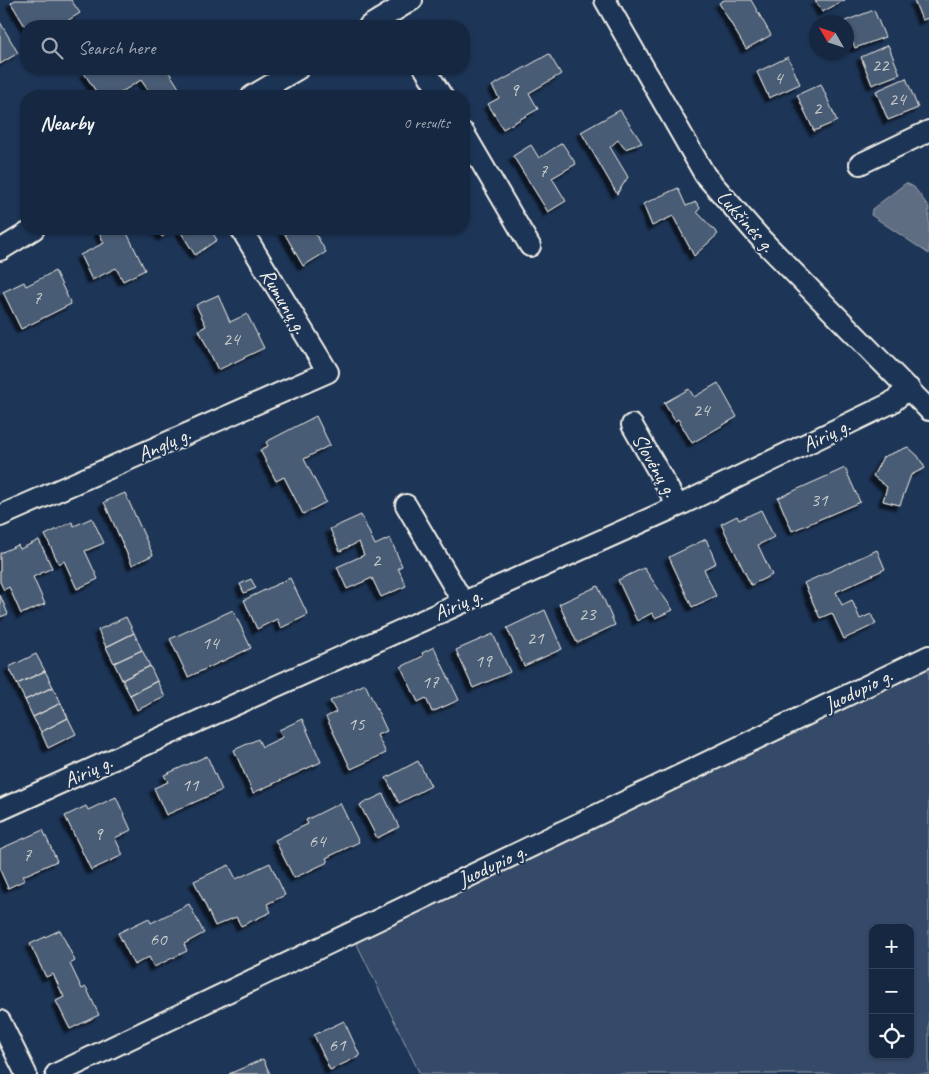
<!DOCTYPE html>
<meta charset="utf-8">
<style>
:root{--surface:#162841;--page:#23344c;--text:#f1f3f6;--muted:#9ea6b1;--line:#35445a}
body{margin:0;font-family:Caveat,sans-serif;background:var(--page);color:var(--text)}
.controls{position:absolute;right:15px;bottom:15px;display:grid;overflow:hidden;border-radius:10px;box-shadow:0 1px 4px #0004}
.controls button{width:45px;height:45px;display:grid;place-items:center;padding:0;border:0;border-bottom:1px solid var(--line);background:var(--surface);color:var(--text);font:25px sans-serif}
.compass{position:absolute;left:809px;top:15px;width:45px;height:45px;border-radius:50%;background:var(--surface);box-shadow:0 1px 4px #0004;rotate:309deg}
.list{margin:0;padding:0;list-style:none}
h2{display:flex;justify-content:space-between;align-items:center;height:65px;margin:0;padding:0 20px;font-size:21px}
h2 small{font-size:16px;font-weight:400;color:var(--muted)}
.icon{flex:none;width:28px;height:28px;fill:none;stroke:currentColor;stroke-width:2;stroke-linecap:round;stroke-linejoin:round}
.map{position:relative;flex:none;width:929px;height:1074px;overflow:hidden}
.search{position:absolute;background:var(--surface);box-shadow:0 1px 4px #0004;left:20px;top:20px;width:450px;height:55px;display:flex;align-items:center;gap:12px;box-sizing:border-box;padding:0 18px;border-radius:20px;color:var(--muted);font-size:19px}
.panel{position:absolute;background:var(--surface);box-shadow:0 1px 4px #0004;left:20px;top:90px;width:450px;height:145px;border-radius:20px}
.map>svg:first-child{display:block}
.green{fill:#354a67;stroke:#949ea8;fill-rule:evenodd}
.water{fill:#5e6d82;stroke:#9aa2ab}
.building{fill:#485b74;stroke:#f4f1e8;filter:url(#shadow)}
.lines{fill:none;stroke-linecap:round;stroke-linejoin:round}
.minor-casing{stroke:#f4f1e8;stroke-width:24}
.minor{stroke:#1d3557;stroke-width:20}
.labels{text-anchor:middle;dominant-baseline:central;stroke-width:4;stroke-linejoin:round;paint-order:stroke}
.number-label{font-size:19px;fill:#c9cccb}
.street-label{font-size:21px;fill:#f4f1e8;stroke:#1d3557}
</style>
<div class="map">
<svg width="929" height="1074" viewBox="0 0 929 1074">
<defs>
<filter id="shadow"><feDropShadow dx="-4.5" dy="4.5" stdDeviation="1" flood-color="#0009"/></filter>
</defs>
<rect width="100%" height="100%" fill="#1d3557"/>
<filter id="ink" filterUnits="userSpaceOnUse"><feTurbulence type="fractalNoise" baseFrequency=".02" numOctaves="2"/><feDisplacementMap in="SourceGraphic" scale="10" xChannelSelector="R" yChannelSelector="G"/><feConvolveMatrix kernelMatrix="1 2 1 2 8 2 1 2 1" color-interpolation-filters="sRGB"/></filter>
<g filter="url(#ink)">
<path class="green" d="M929,665V1074H420L353,936ZM873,928H910V1055H873Z"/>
<path class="water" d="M906,183L914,187L929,207V254L871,215L872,209Z"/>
<path class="building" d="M15,0H71L80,13L59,26L54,20L43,26H26V28L11,3Z
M724,0H751L771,35L746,49L719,3Z
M815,0H845L822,12Z
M914,0H929V18L922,20Z
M874,10L885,37L855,48L845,21Z
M0,22L18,53L0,64Z
M888,45L900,74L872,85L861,57Z
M549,54L561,74L529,93L538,109L503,129L488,104L499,98L492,86Z
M788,57L800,84L769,98L757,72Z
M91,69H167L181,91L172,96H152L141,80L115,96H99L84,73Z
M906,78L918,108L888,120L876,91Z
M821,84L837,121L814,131L797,95Z
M620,110L642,143L625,149L618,140L610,147L628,177L617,194L581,132Z
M562,143L576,164L552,178L566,201L548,212L513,156L531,145L539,158Z
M678,188L686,206L696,202L700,208L697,212L718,234L694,256L673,216L652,226L643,204Z
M100,229H125L145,270L123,281L116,268L92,280L80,255L104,243L98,230Z
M157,229H174L162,237Z
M179,229H210L217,240L195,255Z
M282,229H316L314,231L326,252L303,266Z
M55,271L71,304L21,329L3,292L24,282L26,286Z
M218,295L230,322L247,314L264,348L218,370L199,330L206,326L196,305Z
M718,383L737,417L692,443L678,419L675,421L664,403L689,389L694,397Z
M316,416L330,445L304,459L326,502L303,514L284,477L276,481L260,450L268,446L266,442Z
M908,447L918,456L925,468L911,475L900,505L883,501L887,487L873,476L883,457Z
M845,468L860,502L792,531L778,498Z
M125,493L153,555L132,565L104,502Z
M761,510L774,537L758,545L772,575L751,585L721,524L737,516L739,520Z
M361,515L375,545L390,538L402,566L398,568L406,586L381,597L372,578L347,589L337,567L364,555L359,542L340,551L330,529Z
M92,518L104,543L85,551L98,579L77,589L64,561L59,564L45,535L72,522L74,526Z
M706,539L716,563L704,569L716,596L692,607L669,557Z
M39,540L52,568L33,577L45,604L21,614L9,587L4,590L0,582V553L18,545L20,549Z
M877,550L885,569L836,592L842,605L852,600L860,619L871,614L876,624L844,639L832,613L820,618L804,583Z
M644,568L673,610L655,618L652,613L637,621L618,580Z
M290,578L308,615L281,628L277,619L257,629L244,600Z
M251,579L256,588L244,593L240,584Z
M598,586L615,625L577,643L559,604Z
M0,595L8,614L0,617Z
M233,610L251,648L188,677L170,639Z
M545,610L562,649L524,666L507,628Z
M126,617L134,633L106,647L98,630Z
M134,633L142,650L114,663L106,647Z
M493,634L510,672L473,688L456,650Z
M434,647L459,700L432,712L426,698L418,702L401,667L423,656L422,653Z
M142,650L150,666L122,680L114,663Z
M36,654L45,671L17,684L9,667Z
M150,666L157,681L130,695L122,680Z
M45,671L53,687L25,700L17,684Z
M157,681L165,697L137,710L130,695Z
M365,684L387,731L377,735L386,753L351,769L326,717L336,712L330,701Z
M53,687L61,703L33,717L25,700Z
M61,703L68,718L41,732L33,717Z
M68,718L76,734L48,748L41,732Z
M302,719L321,762L253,793L234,750L258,739L262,747L283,737L279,730Z
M207,756L222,790L166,815L154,788L168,782L164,775Z
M418,761L431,786L399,803L386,778Z
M383,794L399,827L377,838L360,805Z
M116,797L131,830L115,838L123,855L91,870L65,816L86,806L88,810Z
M340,803L359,842L326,858L328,862L294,878L275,840L308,824L306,820Z
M43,830L57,861L23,876L25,880L8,888L0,870V849Z
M270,863L285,895L267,904L271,912L241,926L236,917L215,926L194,881L229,865L236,879Z
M189,904L204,933L184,944L187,951L154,967L149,957L134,965L118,933L149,918L151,923Z
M60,930L75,961L70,964L82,989L86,987L99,1015L70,1029L56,1001L64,997L53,974L46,977L30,944Z
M344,1021L360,1056L330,1070L314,1035Z
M263,1059L270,1074H229Z"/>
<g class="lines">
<g class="minor-casing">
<path id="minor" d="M605,0L705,175L762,240L929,410
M369,26L412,0
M425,69L442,96
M252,96L298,69
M464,133L530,246
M860,164L929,131
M0,250L34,229
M632,425L678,506
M406,505L463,602
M0,516L328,372L241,229
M0,810L678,506L891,403L909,388
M0,1021L26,1074
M56,1074L929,656"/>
</g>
<use href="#minor" class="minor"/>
</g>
</g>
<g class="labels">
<g class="number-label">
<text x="880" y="65">22</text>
<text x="778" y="78">4</text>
<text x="514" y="90">9</text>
<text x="897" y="99">24</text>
<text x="817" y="108">2</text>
<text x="543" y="171">7</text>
<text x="37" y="298">7</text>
<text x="231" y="339">24</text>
<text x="701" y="410">24</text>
<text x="819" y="500">31</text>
<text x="376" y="560">2</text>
<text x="587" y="614">23</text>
<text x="535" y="638">21</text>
<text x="210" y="643">14</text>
<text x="483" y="661">19</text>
<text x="430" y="682">17</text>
<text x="356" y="724">15</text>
<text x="190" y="785">11</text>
<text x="98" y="834">9</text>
<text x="317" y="841">64</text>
<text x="27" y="855">7</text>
<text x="158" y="939">60</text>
<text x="337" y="1045">61</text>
</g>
<g class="street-label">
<text transform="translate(746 221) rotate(48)">Lukšinės g.</text>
<text transform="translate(284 301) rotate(59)">Rumunų g.</text>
<text transform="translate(826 435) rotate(-26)">Airių g.</text>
<text transform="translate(164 444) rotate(-24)">Anglų g.</text>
<text transform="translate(655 465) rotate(60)">Slovėnų g.</text>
<text transform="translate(458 604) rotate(-24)">Airių g.</text>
<text transform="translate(858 690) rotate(-26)">Juodupio g.</text>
<text transform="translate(88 771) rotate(-24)">Airių g.</text>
<text transform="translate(492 865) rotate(-25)">Juodupio g.</text>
</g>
</g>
</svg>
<div class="controls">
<button>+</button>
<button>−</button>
<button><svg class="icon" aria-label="locate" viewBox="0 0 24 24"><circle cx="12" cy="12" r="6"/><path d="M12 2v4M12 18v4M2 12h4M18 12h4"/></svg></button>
</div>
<svg class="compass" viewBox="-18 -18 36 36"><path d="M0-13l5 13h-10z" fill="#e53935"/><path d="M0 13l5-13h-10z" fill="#9ea6b1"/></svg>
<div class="search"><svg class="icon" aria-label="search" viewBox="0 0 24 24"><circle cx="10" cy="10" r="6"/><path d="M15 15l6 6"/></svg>Search here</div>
<section class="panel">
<h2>Nearby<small>0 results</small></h2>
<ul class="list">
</ul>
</section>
</div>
